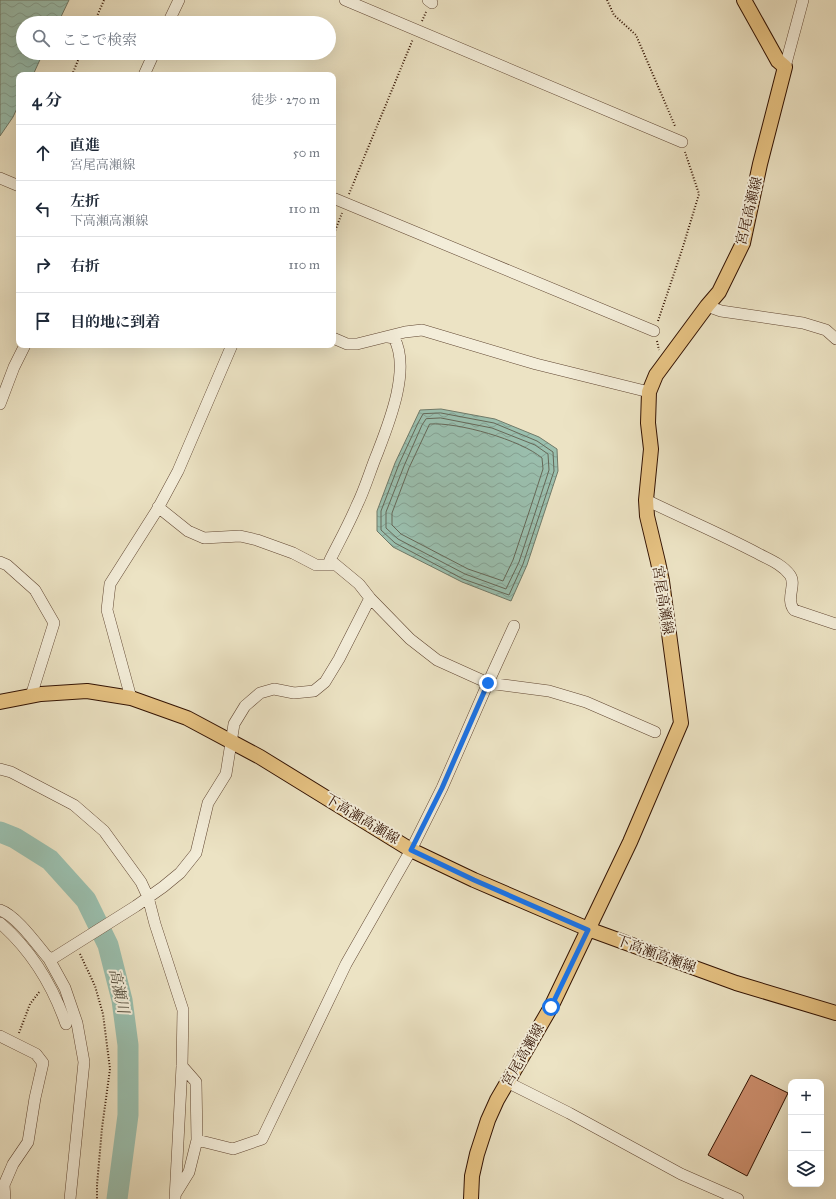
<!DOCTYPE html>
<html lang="ja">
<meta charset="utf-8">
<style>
:root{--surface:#fff;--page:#f6f6f7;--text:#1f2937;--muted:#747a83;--line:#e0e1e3}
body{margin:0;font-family:"IM FELL Great Primer","Noto Serif JP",serif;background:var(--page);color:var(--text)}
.controls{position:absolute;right:12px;bottom:12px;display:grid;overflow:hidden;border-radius:8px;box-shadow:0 4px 16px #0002}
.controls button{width:36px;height:36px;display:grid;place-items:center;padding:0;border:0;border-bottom:1px solid var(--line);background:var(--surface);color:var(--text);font:20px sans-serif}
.stop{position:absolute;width:12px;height:12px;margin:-9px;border:3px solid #1a73e8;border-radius:50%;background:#fff}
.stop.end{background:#1a73e8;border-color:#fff;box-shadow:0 1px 4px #0008}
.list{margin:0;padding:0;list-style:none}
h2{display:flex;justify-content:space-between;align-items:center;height:52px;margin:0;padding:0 16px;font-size:17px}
h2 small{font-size:13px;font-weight:400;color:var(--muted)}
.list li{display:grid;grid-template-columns:26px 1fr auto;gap:12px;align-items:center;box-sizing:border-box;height:56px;padding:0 16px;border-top:1px solid var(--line)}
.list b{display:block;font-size:15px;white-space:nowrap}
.list p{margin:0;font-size:13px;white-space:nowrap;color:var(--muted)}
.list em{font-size:13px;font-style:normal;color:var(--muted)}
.icon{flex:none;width:22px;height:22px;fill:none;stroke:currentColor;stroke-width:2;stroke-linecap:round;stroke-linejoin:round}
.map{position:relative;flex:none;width:836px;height:1199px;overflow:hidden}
.search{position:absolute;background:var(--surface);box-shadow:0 4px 16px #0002;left:16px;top:16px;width:320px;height:44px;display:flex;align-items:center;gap:10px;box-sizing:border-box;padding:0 14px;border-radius:22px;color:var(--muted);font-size:15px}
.panel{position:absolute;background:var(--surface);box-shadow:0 4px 16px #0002;left:16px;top:72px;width:320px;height:276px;border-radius:8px}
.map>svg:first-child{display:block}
.water{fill:url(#water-waves);stroke:#707a69}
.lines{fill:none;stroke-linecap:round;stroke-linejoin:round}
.shore{stroke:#666858;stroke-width:1}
.river{stroke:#9abfae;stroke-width:21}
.building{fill:#cc8e6d;stroke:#321202}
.minor-casing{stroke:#604632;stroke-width:12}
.major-casing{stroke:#321202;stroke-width:16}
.path{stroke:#321202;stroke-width:2;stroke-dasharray:1 2;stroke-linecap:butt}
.minor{stroke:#f3edd9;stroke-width:11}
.major{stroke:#e6c282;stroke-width:14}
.route{stroke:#1a73e8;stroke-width:5}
.labels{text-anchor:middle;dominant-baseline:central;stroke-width:4;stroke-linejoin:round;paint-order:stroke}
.street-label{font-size:14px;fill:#321202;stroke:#f3edd9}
.water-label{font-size:15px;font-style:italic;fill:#564f3e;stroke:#f3edd9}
</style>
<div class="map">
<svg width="836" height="1199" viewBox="0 0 836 1199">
<defs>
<pattern id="water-waves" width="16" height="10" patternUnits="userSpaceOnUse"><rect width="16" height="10" fill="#9abfae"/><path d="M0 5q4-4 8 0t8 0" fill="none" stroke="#85a394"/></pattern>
</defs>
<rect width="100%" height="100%" fill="#ece3c4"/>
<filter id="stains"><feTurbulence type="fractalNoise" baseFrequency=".005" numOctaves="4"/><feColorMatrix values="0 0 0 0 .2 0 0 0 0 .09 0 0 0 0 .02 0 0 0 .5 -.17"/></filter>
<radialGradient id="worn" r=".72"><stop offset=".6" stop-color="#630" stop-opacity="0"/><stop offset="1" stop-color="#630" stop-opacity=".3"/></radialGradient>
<path class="water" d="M0,0H69L58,23H23V53H43L33,75H19V104L13,117L0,136Z
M441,409L495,419L539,437L557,449L558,471L527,565L511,601L462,582L393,547L377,531V511L395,463L420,410Z"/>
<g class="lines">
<path class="shore" d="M441,413L494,423L537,441L553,452L554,471L523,564L509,595L463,579L395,543L381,530V511L399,464L418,423L423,414Z
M441,418L492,428L535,445L548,454L549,470L536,510L519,562L506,589L465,574L398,539L386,528V512L404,466L422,425L426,419Z
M430,424C458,422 521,440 542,458L543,469L530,509L513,560L503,581L468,569L401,534L392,525V513L409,468Z"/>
<path class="river" d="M0,832L15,838L50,860L86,900L108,945L122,1000L128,1045V1115L117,1199"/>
</g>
<path class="building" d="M751,1075L788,1093L747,1176L708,1155Z"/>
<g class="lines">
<g class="minor-casing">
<path id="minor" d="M345,0L682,142
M428,0L432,3
M168,23L179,0
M785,67L803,0
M144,75L154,53
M0,178L19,186
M333,198L654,331
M707,306L721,311L803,323L826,330L836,339
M388,337L394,338C411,369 389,423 377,454C370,471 365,489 357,505C349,524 339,542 330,560L359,584L370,598L410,639L437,660L488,683L549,691L586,702L655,732
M333,338L347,344H357L405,332L422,330L536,364L649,392
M0,404L14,367L25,345
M646,500C683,518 721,534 757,553C768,559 782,564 790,575C797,585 785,598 794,610L836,624
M158,507L188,531L204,538L240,536L257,540L293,553L316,565H335
M0,562L7,565L35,590L54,623L31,696
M131,698L107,610L110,584L157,510L178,471L232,345
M0,769L11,772L74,805L104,831L141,882L148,897L155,924L183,1010L182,1066L175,1199
M0,910C17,916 37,945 49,959
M0,923C32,951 52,984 66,1024
M0,1036L36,1054L43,1063L35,1098L28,1142L13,1164L4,1185L5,1199
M507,1082L569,1113L681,1174L738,1199
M197,1140L233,1149L262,1139L346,964L411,850L442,788L488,683L514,626
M176,1193L189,1172L197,1140L196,1082L182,1066
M70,1199L84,1062L77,1023L65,988L49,959L55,957L136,906L163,887L180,873L196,853L208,803L226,774L234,724L245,706L260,693L274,689L294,693L314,691L325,682L339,659L370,598"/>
</g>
<g class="major-casing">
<path id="major" d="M0,702L41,694L87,691L131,698L187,718L260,757L411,850L474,880L588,929L736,983L836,1013
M471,1199L472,1176L477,1154L488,1120L497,1100L551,1007L630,842L681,723L662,581L658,562L647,516L646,500L651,449L648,423L649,392L656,375L707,306L719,292L743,243L760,164L785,67L778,61L744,0"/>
</g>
<path class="path" d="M607,0L614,15L636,35L675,126
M422,21L426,12
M94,23L104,0
M72,75L81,53
M349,194L413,39
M333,236L342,213
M658,321L682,250L699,194L685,152
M657,341L659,350
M80,954L95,986L103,1014L110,1069L102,1128L97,1185V1199
M19,1033L30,1004L40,991"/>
<use href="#minor" class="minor"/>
<use href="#major" class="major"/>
</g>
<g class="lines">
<path class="route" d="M488,683L442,788L411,850L474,880L588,930L551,1007"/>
</g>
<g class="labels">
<g class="street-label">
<text transform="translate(749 211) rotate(-76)">宮尾高瀬線</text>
<text transform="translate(663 600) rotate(81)">宮尾高瀬線</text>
<text transform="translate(362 819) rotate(31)">下高瀬高瀬線</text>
<text transform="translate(656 954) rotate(20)">下高瀬高瀬線</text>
<text transform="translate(523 1055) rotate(-60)">宮尾高瀬線</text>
</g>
<g class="water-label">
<text transform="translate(119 991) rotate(78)">高瀬川</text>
</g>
</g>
<rect width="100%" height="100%" filter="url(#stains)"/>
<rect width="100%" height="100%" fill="url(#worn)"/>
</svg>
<div class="controls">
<button>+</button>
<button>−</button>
<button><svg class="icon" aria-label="layers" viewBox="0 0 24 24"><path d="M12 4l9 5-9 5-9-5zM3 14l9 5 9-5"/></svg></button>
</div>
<div class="stop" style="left:551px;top:1007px"></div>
<div class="stop end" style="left:488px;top:683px"></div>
<div class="search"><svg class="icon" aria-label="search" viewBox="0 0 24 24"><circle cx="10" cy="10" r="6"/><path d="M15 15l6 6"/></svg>ここで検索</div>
<section class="panel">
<h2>4 分<small>徒歩 · 270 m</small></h2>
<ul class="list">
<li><svg class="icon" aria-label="ahead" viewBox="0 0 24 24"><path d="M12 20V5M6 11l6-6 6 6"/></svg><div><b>直進</b><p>宮尾高瀬線</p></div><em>50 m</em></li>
<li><svg class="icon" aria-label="left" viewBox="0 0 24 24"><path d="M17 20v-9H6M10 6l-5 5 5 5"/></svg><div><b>左折</b><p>下高瀬高瀬線</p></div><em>110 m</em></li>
<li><svg class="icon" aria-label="right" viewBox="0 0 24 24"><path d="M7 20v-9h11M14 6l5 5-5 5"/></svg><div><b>右折</b></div><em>110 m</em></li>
<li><svg class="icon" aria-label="arrive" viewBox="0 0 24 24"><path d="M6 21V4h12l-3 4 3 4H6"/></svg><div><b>目的地に到着</b></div></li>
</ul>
</section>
</div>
